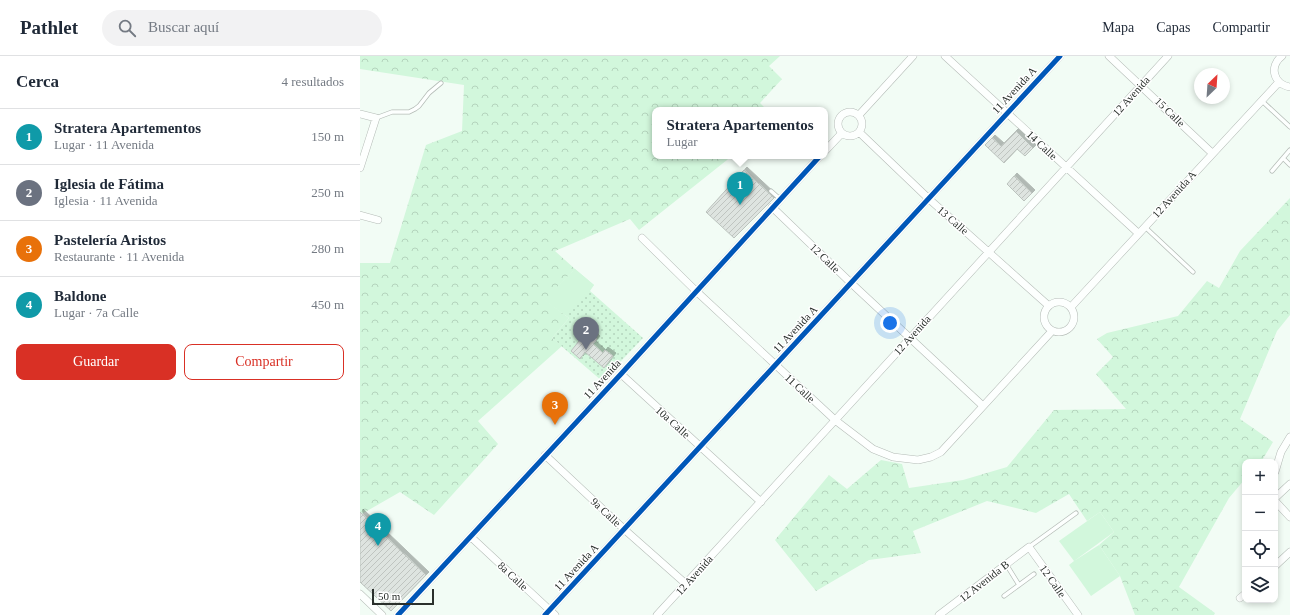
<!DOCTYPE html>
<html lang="es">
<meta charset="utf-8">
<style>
:root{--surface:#fff;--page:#f2f2f3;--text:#1f2937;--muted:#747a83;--line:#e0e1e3;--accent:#d93025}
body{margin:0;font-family:"Times New Roman",serif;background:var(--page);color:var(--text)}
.controls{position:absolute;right:12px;bottom:12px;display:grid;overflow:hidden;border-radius:8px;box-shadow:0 2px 6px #0003}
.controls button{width:36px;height:36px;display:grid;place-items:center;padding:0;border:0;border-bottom:1px solid var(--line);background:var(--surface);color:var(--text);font:20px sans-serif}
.compass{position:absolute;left:834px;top:12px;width:36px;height:36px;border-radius:50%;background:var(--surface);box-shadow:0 2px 6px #0003;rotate:25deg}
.scale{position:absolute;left:12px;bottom:10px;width:62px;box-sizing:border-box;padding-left:4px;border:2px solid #2a302c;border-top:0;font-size:11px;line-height:14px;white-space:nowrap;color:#2a302c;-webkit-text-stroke:3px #fff;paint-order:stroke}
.you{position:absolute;left:530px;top:267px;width:14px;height:14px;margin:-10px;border:3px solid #fff;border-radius:50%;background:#1a73e8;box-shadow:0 0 0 6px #1a73e833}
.badge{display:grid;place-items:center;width:26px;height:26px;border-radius:50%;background:var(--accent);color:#fff;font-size:13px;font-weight:700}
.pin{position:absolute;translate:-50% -33px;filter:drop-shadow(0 1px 2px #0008)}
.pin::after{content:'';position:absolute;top:21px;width:14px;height:12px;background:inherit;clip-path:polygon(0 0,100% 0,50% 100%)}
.popup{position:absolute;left:292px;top:51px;width:176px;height:52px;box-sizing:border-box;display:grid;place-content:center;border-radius:8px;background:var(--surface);filter:drop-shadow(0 1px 3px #0005);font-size:13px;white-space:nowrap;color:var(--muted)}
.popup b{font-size:15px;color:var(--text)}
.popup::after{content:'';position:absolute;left:50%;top:100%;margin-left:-8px;border:8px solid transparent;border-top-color:var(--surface)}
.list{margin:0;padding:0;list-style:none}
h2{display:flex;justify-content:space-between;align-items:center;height:52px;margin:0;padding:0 16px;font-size:17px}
h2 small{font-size:13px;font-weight:400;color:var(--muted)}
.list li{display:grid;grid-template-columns:26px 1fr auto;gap:12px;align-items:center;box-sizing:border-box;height:56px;padding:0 16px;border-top:1px solid var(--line)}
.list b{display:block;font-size:15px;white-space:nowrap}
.list p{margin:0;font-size:13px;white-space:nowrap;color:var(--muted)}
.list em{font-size:13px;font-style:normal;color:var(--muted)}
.actions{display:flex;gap:8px;padding:12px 16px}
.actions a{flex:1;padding:9px 0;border:1px solid var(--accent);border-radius:8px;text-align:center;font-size:14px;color:var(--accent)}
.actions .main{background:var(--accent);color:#fff}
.icon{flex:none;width:22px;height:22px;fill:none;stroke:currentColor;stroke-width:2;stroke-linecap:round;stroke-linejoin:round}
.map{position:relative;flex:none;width:930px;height:559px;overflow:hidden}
header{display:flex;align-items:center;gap:24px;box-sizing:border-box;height:56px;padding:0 20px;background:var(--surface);border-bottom:1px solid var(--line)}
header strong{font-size:19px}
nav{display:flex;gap:22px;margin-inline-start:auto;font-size:14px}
.search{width:280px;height:36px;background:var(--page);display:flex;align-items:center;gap:10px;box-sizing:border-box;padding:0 14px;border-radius:22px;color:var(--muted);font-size:15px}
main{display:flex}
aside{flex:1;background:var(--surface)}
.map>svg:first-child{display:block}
.grass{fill:url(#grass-dots)}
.forest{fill:url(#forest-crowns)}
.garden{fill:#d2f7dc}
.building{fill:url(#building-hatch);stroke:#bcc3be;filter:url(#shadow)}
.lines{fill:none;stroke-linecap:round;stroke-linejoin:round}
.lane-casing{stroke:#b5bcb7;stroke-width:5}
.street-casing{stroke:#b5bcb7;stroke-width:8}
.lane{stroke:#fdfffe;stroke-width:3.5}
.street{stroke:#fdfffe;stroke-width:7}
.cycleway-casing{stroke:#fff;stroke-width:8}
.cycleway{stroke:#0057b8;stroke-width:5}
.labels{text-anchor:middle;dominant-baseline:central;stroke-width:3;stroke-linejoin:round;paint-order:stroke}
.street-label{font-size:11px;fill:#2a302c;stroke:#fff}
</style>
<header>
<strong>Pathlet</strong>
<div class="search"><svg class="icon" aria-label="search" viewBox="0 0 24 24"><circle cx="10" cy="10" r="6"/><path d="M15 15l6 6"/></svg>Buscar aquí</div>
<nav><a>Mapa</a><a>Capas</a><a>Compartir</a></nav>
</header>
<main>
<aside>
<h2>Cerca<small>4 resultados</small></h2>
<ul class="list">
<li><span class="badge" style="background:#0f9aa8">1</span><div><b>Stratera Apartementos</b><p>Lugar · 11 Avenida</p></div><em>150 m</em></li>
<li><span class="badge" style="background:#6b7280">2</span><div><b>Iglesia de Fátima</b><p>Iglesia · 11 Avenida</p></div><em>250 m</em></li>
<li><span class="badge" style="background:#e8710a">3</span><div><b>Pastelería Aristos</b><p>Restaurante · 11 Avenida</p></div><em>280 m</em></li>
<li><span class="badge" style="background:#0f9aa8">4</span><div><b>Baldone</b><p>Lugar · 7a Calle</p></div><em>450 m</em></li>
</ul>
<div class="actions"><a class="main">Guardar</a><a>Compartir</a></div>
</aside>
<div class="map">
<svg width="930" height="559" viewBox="0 0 930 559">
<defs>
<pattern id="grass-dots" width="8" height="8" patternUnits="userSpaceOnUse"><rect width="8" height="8" fill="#d2f7dc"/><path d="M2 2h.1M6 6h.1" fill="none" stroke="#b4d4bd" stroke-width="1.8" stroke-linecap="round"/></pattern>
<pattern id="forest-crowns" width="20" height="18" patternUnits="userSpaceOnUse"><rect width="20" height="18" fill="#d2f7dc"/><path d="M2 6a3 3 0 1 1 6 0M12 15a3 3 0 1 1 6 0" fill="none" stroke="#b4d4bd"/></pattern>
<pattern id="building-hatch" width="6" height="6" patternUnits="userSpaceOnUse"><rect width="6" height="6" fill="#dee4e0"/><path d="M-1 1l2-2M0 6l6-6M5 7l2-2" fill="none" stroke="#bfc4c0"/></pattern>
<filter id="shadow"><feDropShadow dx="3" dy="-3" stdDeviation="0" flood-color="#0004"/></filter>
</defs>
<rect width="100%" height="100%" fill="#f2fcf5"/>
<path class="grass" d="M215,213L234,229L230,235L283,282L242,325L192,282L209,262L185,244Z"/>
<path class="forest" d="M0,0H420L409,10L422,23L400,47L407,54H295V100H372L279,174L270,163L195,195L215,213L185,244L209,262L192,282L202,290L118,365L138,388L74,459L40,436L0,459V207H30L66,89L102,75L104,29L0,13Z
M930,142V259L917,275L880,363L913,386L901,406H885V423L869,442L819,531L855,557L854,559H775L760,520L739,489L754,476L740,456L727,465L709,438L676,457L627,445L553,475L561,497L509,504L456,535L415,484L469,419L487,433L521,404L542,408L549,432L603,424L647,411L694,354L766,353L736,318L753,301L737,283L747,277L818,260L847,225L859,232L880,195Z"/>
<path class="garden" d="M215,213L234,229L205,259L184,244Z
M740,456L754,476L714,505L739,489L760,520L731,540L709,509L714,505L699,485Z"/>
<path class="building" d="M656,75L673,92L665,100L657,93L644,107L625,89L632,82L641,90Z
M384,114L414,142L374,182L346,156Z
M654,120L672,137L664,145L647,128Z
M227,275L237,283L233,288L243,297L245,294L253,300L244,312L225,296L220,303L211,295Z
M0,456L66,519L31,555L0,526Z"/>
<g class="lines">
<g class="lane-casing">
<path id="lane" d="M902,45L930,71
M16,62L32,56H49L55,53L59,50L69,37L81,27
M923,102L930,109
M912,115L930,94
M411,135L420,143
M785,171L833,216
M669,491L716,457
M646,508L659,529L674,518
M644,540L659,529"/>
</g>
<g class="street-casing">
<path id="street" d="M585,0L778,177
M749,0L852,97
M922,0C909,10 913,28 930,31
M478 68a12 12 0 1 1 24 0a12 12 0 1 1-24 0Z
M0,58L16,62L0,112
M499,59L553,0
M499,76L569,143L689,250
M465,95L482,77
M412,151L491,227L623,350
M0,159L18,164
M282,182L336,235L475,364L513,393L533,401L558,404L571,401L581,396L692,275
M684 261a15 15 0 1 1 30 0a15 15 0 1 1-30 0Z
M711,251L919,26
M261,318L401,446
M185,399L265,474L326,528
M915,416L921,396L930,381
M915,442L930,428
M915,445L930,461
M111,481L195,559
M915,510L930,496
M0,538L22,559
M880,542L885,538
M38,559L261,318L460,100
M185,559L700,0
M297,559L808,0
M579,559L669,491L718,559"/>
</g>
<use href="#lane" class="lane"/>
<use href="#street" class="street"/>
<g class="cycleway-casing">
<path id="cycleway" d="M38,559L261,318L460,100
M185,559L700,0"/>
</g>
<use href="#cycleway" class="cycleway"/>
</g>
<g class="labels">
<g class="street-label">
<text transform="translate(654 34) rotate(-47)">11 Avenida A</text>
<text transform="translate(771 40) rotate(-48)">12 Avenida</text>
<text transform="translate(810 56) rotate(44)">15 Calle</text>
<text transform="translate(682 89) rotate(43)">14 Calle</text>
<text transform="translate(814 138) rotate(-48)">12 Avenida A</text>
<text transform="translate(593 164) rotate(41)">13 Calle</text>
<text transform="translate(465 202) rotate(44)">12 Calle</text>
<text transform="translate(435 273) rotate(-47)">11 Avenida A</text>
<text transform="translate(552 279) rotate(-48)">12 Avenida</text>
<text transform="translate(242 323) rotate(-47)">11 Avenida</text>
<text transform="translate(440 332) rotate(43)">11 Calle</text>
<text transform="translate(313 366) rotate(42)">10a Calle</text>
<text transform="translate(246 456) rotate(43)">9a Calle</text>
<text transform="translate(216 511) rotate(-47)">11 Avenida A</text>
<text transform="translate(334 519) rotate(-48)">12 Avenida</text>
<text transform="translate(153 520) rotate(43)">8a Calle</text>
<text transform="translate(624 525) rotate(-38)">12 Avenida B</text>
<text transform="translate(693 525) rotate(55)">12 Calle</text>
</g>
</g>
</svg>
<div class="controls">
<button>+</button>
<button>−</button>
<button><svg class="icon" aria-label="locate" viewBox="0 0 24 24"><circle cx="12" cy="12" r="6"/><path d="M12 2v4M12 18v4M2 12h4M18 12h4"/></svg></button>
<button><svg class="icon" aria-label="layers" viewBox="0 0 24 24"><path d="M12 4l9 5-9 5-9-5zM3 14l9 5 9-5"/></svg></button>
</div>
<svg class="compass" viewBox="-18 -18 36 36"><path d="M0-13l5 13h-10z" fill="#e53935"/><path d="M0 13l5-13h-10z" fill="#747a83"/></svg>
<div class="scale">50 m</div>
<div class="you"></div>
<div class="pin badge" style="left:380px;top:149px;background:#0f9aa8">1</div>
<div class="popup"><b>Stratera Apartementos</b>Lugar</div>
<div class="pin badge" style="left:226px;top:294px;background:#6b7280">2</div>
<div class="pin badge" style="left:195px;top:369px;background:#e8710a">3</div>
<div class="pin badge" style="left:18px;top:490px;background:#0f9aa8">4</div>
</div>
</main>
